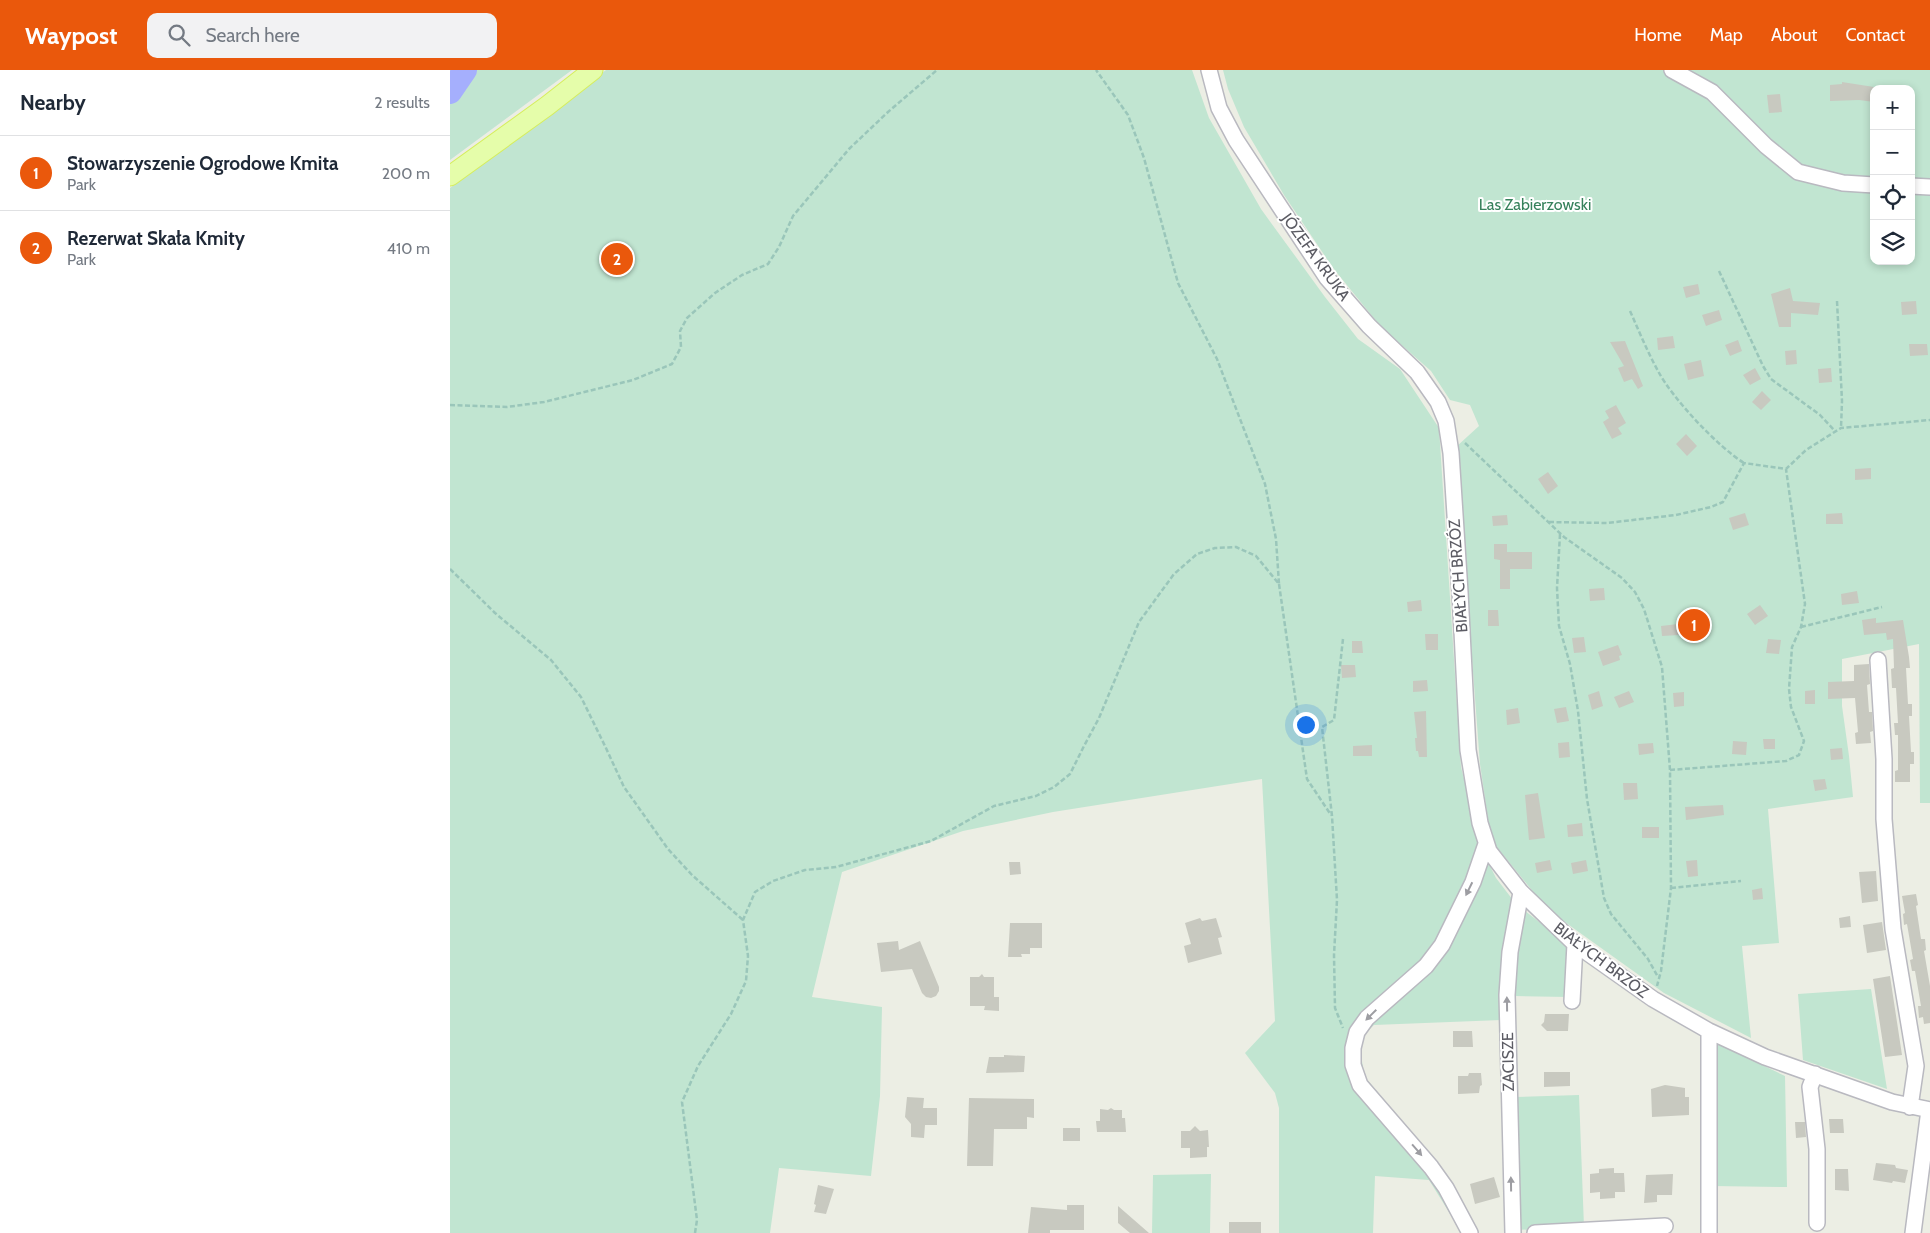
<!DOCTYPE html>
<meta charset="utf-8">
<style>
:root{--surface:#fff;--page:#f2f2f3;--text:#1f2937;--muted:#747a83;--line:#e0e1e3;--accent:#ea580c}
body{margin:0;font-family:Cabin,sans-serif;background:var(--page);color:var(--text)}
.controls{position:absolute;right:15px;top:15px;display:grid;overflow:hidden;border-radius:10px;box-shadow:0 2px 8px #0003}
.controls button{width:45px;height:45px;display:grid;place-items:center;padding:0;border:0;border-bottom:1px solid var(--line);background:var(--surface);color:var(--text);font:25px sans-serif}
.you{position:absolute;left:855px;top:654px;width:18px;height:18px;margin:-12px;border:4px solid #fff;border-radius:50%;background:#1a73e8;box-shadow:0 0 0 8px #1a73e833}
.badge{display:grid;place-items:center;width:32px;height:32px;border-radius:50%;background:var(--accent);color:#fff;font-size:16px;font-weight:700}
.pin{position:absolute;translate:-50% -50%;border:2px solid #fff;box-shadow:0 1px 5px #0006}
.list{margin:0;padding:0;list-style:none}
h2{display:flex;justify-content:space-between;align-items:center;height:65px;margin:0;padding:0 20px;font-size:21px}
h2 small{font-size:16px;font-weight:400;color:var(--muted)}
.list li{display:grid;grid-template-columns:32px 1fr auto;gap:15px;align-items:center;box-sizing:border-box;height:75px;padding:0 20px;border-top:1px solid var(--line)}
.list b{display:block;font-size:19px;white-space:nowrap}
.list p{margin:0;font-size:16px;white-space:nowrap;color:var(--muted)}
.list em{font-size:16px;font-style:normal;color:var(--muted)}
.icon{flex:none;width:28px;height:28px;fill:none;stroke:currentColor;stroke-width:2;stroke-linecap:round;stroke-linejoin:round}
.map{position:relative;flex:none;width:1480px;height:1163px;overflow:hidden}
header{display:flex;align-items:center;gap:30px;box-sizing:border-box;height:70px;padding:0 25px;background:var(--accent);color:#fff}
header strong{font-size:24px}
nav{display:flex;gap:28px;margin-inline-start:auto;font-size:18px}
.search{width:350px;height:45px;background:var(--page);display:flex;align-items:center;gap:12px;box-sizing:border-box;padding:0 18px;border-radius:10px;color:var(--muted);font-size:19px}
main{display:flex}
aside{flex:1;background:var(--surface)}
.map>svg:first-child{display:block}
.green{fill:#c1e5d1;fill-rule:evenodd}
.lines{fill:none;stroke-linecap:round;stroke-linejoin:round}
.river{stroke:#a5affd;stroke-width:24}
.building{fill:#c8c9c0}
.minor-casing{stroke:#b9b9c0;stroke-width:18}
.major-casing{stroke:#d6ee5d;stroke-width:21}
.path{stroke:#9ac6ba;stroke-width:2.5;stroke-dasharray:5 2.5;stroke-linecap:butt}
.minor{stroke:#fff;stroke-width:15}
.major{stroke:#e5fdaa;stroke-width:19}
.oneway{fill:#9d9da2}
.labels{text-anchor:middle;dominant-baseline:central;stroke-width:4;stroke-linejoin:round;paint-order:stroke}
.park-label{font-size:16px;fill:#36815b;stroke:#fff}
.street-label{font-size:16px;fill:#5c5c64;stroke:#fff}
</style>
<header>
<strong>Waypost</strong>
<div class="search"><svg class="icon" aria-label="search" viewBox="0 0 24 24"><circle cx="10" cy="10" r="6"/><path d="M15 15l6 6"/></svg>Search here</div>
<nav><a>Home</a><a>Map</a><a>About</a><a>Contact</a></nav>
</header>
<main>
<aside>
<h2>Nearby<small>2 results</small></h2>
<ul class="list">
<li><span class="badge">1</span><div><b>Stowarzyszenie Ogrodowe Kmita</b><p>Park</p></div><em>200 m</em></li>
<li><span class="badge">2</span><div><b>Rezerwat Skała Kmity</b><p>Park</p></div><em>410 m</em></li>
</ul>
</aside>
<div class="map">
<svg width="1480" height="1163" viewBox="0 0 1480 1163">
<rect width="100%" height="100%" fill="#eceee4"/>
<path class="green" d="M0,0H122L0,90Z
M156,0H742L759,48L811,139L875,227L908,269L950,299L989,358L1011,697L1032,780L1046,808L1066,834L1051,950L924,955L912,966V991L914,1006L992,1098L1026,1163H1012L979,1110L925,1106L923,1163H829V1038L825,1023L795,983L825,951L812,709L603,742L513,761L392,802L362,927L432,937L430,1026L421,1106L329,1098L320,1163H0V118Z
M773,0H1480V733H1470L1469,574L1392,589V636L1399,686L1403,727L1318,739L1329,873L1292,876L1301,968L1214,923L1098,840L1045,775L1040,763L1030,694L1006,377L1029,356L1020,335L1000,330L981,301L931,257L883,198L834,125L794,57L778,19ZM1424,19H1461V191H1424Z
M1075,841L1122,877L1119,927L1064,926L1069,852Z
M1421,919L1437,1019L1353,990L1348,924Z
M1262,971L1335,1006L1337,1117L1262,1116Z
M1129,1025L1134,1157L1066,1160L1064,1027Z
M761,1104L760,1163H702L703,1105Z"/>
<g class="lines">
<path class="river" d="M0,22L15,0"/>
</g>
<path class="building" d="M1392,12L1424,17V32L1409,30L1380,31V15L1392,14Z
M1330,24L1332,42L1319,43L1317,25Z
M1248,214L1250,224L1236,228L1233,217Z
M1340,218L1343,231L1370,233L1368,245L1341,243V257H1329L1321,224Z
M1466,231L1467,244L1452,245L1451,232Z
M1269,240L1272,250L1256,256L1252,245Z
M1223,266L1225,278L1208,280L1207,268Z
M1288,270L1292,281L1280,286L1275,275Z
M1175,271L1193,316L1188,319L1182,309L1174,312L1168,298L1174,296L1160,272Z
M1459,274H1477L1478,285L1460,286Z
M1346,280L1347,294L1336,295L1335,281Z
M1251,290L1254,306L1238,310L1234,294Z
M1305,298L1311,309L1300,315L1293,305Z
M1381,298L1382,312L1369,313L1368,299Z
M1312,321L1321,330L1311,340L1302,332Z
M1166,335L1176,353L1168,358L1172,364L1162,369L1153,352L1159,348L1155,341Z
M1236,364L1247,376L1237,386L1226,374Z
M1421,398V409L1405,410V399Z
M1098,402L1108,416L1098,424L1088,409Z
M1295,443L1299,455L1283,460L1279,448Z
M1392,443L1393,454H1376V444Z
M1057,445L1058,455L1043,456L1042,446Z
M1044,474H1057V482H1082V499H1060V519H1050V490L1044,489Z
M1154,518L1155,530L1140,531L1139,519Z
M1407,521L1409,533L1392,535L1391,524Z
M971,530L972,541L958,542L957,532Z
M1310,535L1318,546L1305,555L1297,544Z
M1038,540H1048L1049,556H1038Z
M1426,548V553L1453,550L1459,587L1460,598H1456L1458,634H1462V646H1459L1461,682H1464V694H1460V712H1445V701L1448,700V665H1445L1444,653H1448L1446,618H1442L1441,599L1444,598L1443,569L1437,570L1436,563L1414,565L1412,550Z
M1228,554L1229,565L1212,566L1211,556Z
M975,564H988V580H976Z
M1134,567L1136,582L1124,583L1122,568Z
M1318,569L1331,570L1329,584L1316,583Z
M902,571H912L913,583H902Z
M1168,575L1172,585L1169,586L1170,590L1153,596L1148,582Z
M1419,594L1420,614L1417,615L1419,642H1422L1423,661L1420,662L1421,673L1406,674L1405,663L1408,662L1405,628L1378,629V612L1404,611V595Z
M891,595H905L906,607L892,608Z
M977,610L978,621L963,622V611Z
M1365,620V634H1355V621Z
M1149,621L1153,636L1142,640L1138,625Z
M1179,621L1184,632L1169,638L1164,627Z
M1234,622V636L1224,637L1223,623Z
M1116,637L1119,651L1107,653L1104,639Z
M1068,638L1070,653L1057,655L1056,640Z
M976,641L977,687H969L968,681H966L965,668H967L964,642Z
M1313,669H1325V679H1314Z
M1283,671L1297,672L1296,685L1282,684Z
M1119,672L1120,687L1109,688L1108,673Z
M1203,673L1204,683L1189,685L1188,674Z
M922,675V686H903V676Z
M1392,678L1393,689L1381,690L1380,679Z
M1375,709L1377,719L1365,721L1363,710Z
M1173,713H1187L1188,729L1174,730Z
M1088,723L1095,768L1079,770L1075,725Z
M1273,735L1274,745L1236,750L1235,737Z
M1132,753L1133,766L1118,767L1117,755Z
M1192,757H1209V768H1192Z
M1100,790L1102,800L1087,803L1085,793Z
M1136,790L1138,801L1123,804L1121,793Z
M1247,790L1248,806L1238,807L1236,791Z
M559,792H570L571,804L560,805Z
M1426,801L1428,831L1412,833L1409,802Z
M1312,818L1313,829L1303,830L1302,820Z
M1466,824L1468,835L1466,836L1471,869H1475L1476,880L1474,881L1480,916V953L1474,954L1473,947L1469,948L1468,936H1471L1465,901H1462L1460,890L1463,889L1457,854L1454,855L1453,844L1455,843L1452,826Z
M1400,846L1401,857L1390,858L1389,848Z
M750,848L752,851L766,848L772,867L768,868L772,884L738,893L734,876L741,874L735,853Z
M1432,852L1436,880L1417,883L1413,855Z
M560,853H592V878H580V884H571L572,887H558Z
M448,871L449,880L470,871L489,917V921L486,926L481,928L476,927L472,923L462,899L431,902L427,873Z
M532,904L534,907H544V927H549V941L534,940L535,936H520V907H529Z
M1440,906L1452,985L1435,987L1423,909Z
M1095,944H1119L1118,961H1097L1091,955L1094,952Z
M1003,961H1022L1023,977H1003Z
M554,985L575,986L574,1002L536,1003L539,987H554Z
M1094,1002H1120V1016L1094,1017Z
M1019,1003H1031L1032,1015L1030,1016L1029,1023L1008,1024V1006H1018Z
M1215,1015L1235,1018V1027H1239V1045L1202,1047L1201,1019Z
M457,1027L474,1028L473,1038H487V1055H475L474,1068L461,1067V1054L455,1047Z
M519,1028L584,1029V1048L577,1047V1059H544L543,1096H517Z
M661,1038L664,1040H672V1048H675L676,1062H647L646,1051H650V1039L658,1040Z
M1379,1049H1393L1394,1063H1380Z
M1345,1052H1355L1356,1067L1346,1068Z
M745,1056L750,1061L758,1060L759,1077H757V1087L740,1088V1078H731V1061H740Z
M613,1058H630V1071H613Z
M1426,1093L1445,1095L1446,1098L1458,1100L1455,1113L1443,1111L1442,1113L1423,1110Z
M1164,1098V1103H1174L1175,1122H1165V1128L1150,1129V1122L1140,1123V1104L1149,1103V1099Z
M1385,1099H1398L1399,1121L1385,1120Z
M1223,1104L1222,1125H1207V1132L1194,1133L1196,1105Z
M1044,1107L1050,1127L1025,1134L1020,1114Z
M368,1115L384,1119L376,1144L364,1142L366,1135L364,1134Z
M617,1135H634V1160H600V1163H578L581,1137L617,1140Z
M668,1136L699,1163H680L668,1153Z
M779,1152H811V1163H779Z"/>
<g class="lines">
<g class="minor-casing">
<path id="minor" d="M759,0L769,38L786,70L877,208L919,256L967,302L988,332L996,351L1001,383L1010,522L1018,680L1030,753L1039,781L1071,822L1125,874L1203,929L1259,961L1315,987L1442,1032L1480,1040
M1222,0L1262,22L1316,76L1348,102L1393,113L1424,115
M1461,116L1480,117
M1428,590L1434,689V749L1443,859L1466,996L1460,1037
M1122,931L1125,874
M1259,961V1163
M1365,1004L1360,1017L1367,1079V1153
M1020,1163L996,1118L981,1097L910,1015L903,995V978L907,962L917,948L976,896L992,875L1023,812L1036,774
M1063,1163L1057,925L1060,882L1071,822
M1085,1163L1215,1156
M1463,1163L1479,1040"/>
</g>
<g class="major-casing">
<path id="major" d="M0,106L97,36L143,0"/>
</g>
<path class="path" d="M1269,201L1313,296L1321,309L1370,345L1385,361
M1387,231L1392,331L1391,358
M1180,241C1189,261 1197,281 1208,301C1223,329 1267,376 1294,393
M0,335L57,337L94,332L183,310L222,294L231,277L230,261L237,248L265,223L292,205L318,194L329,177L343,146L399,79L438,42L487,0
M1015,373L1114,467L1172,508L1185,522L1194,539L1212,597L1220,700L1221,818L1211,901L1207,916
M1099,452L1157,453L1226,445L1261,437L1273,432L1294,393L1336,399L1356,380L1391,358L1480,350
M1110,464L1107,518L1109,556L1120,594L1128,641L1137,729L1154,828L1161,844L1198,889L1208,907
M0,499L45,543L101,590L131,627L155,676L174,717L218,779L242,805L293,850
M829,514L857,709L881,745
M1351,557L1432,537
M893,569L884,650L872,657L882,746L887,830L884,885L885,938L893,958
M1220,700L1336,691L1349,685L1354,671L1341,637L1339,619L1342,577L1351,557L1355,534L1336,399
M1221,818L1291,811
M245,1163L247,1150L232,1032L248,996L281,944L296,911L298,886L293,850L305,822L323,811L355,800L386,797L481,771L544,736L586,726L604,717L620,704L634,676L649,648L689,552L724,504L747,484L765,478L786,477L806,486L829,514L826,469L815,414L767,289L728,213L694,88L678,45L646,0"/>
<use href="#minor" class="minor"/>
<use href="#major" class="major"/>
</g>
<defs><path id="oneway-solid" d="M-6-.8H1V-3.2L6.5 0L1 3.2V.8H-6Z" transform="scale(1.25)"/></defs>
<g class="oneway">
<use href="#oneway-solid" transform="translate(1019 819) rotate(116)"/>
<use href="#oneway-solid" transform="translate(1057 934) rotate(-91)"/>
<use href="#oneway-solid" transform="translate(921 945) rotate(135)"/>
<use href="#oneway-solid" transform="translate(967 1080) rotate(49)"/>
<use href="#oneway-solid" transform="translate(1061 1114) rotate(-91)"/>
</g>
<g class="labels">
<g class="park-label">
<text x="1085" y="134">Las Zabierzowski</text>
</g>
<g class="street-label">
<text transform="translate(866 187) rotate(54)">JÓZEFA KRUKA</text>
<text transform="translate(1008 506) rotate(-94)">BIAŁYCH BRZÓZ</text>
<text transform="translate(1151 890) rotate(37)">BIAŁYCH BRZÓZ</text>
<text transform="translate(1058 992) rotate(-91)">ZACISZE</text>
</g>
</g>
</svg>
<div class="controls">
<button>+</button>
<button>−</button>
<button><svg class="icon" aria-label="locate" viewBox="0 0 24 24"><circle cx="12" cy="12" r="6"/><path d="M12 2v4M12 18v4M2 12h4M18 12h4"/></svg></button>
<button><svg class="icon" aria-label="layers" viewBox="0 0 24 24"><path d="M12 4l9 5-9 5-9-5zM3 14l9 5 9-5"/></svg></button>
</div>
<div class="you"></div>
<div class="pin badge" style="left:1244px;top:555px">1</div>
<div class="pin badge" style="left:167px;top:189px">2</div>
</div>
</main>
